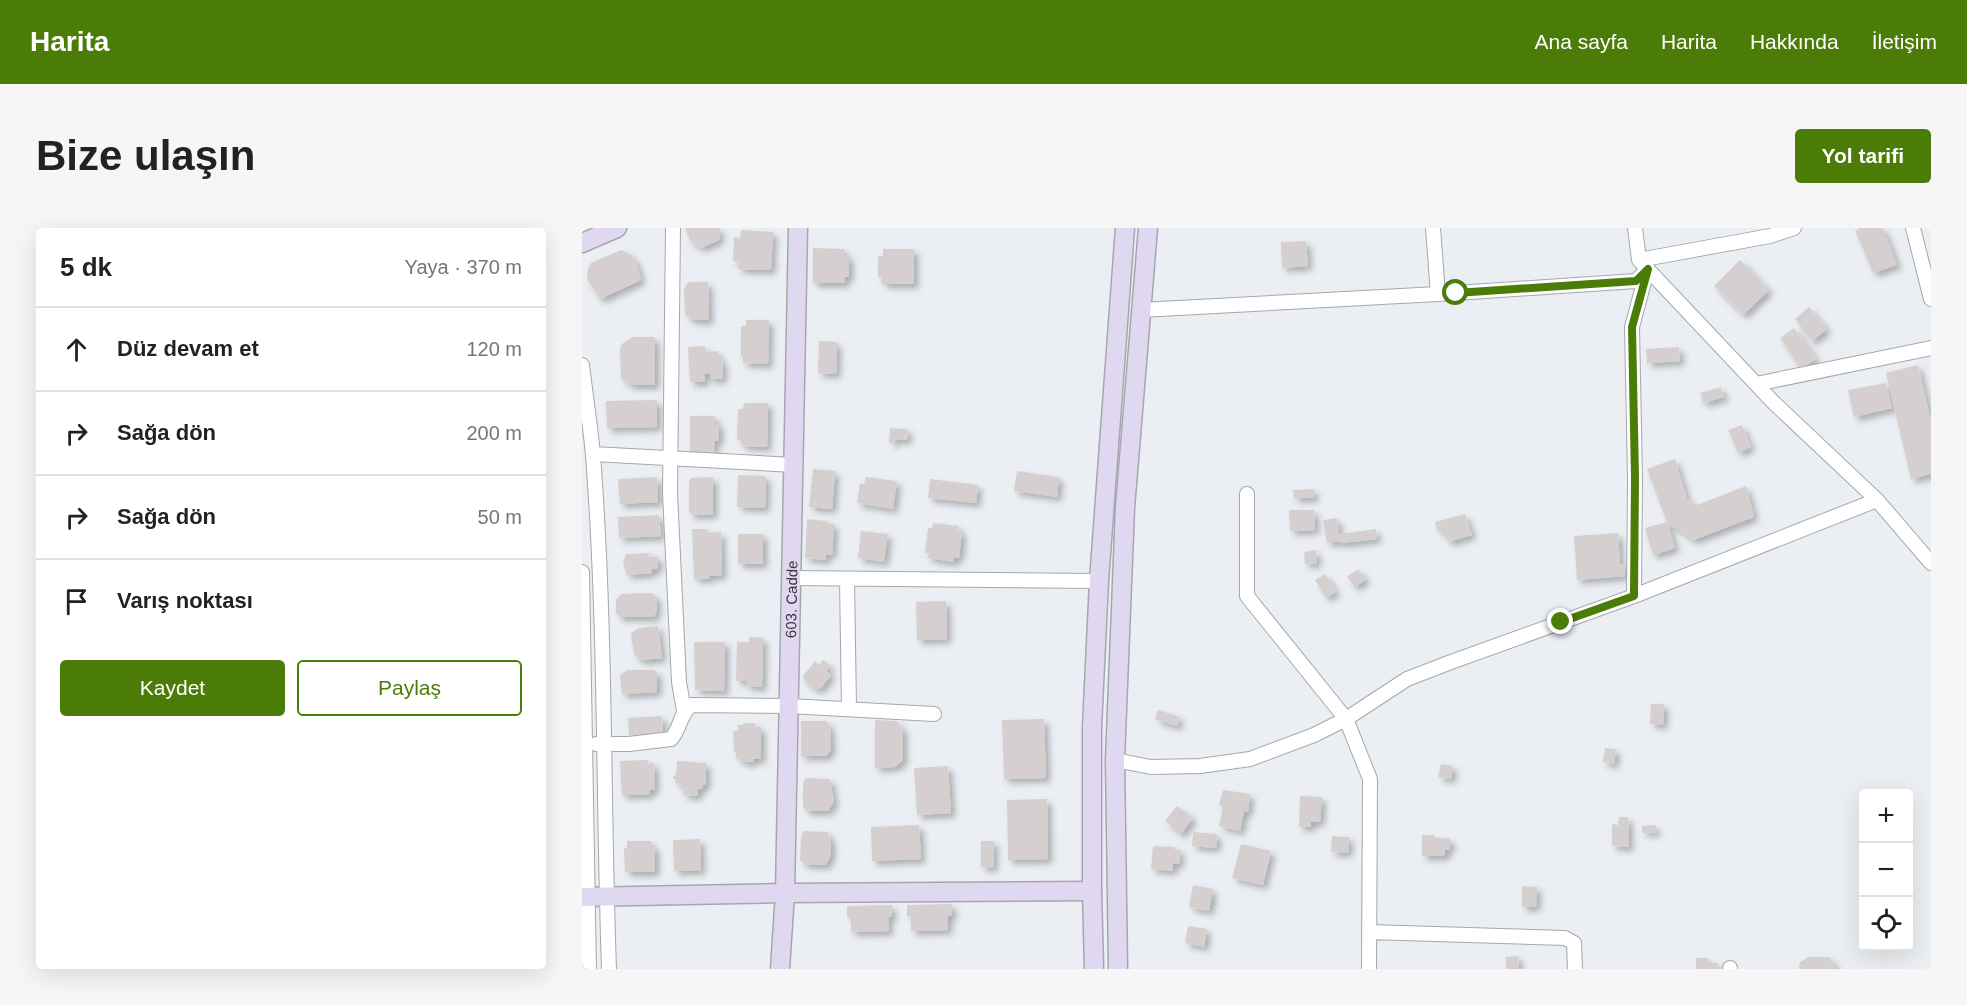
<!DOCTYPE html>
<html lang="tr">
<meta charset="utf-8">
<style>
:root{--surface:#fff;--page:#f6f6f6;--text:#222;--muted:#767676;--line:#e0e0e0;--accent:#4b7c08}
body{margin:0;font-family:Arial,sans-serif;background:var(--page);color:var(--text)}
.controls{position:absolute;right:18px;bottom:18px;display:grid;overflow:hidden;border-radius:6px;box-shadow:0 6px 24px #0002}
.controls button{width:54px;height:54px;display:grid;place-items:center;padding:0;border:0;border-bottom:2px solid var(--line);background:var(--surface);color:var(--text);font:30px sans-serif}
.stop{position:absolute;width:18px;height:18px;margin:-14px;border:4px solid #4b7c08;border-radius:50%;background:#fff}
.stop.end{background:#4b7c08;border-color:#fff;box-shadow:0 2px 6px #0008}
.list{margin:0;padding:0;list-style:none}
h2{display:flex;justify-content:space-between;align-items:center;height:78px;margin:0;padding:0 24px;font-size:26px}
h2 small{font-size:20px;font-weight:400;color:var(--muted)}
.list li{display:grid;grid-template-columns:39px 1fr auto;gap:18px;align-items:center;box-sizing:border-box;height:84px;padding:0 24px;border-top:2px solid var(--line)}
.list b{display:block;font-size:22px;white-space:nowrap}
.list em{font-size:20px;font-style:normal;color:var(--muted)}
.actions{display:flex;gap:12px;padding:18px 24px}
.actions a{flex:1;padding:14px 0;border:2px solid var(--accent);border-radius:6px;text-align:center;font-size:21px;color:var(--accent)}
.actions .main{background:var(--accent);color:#fff}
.icon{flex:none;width:33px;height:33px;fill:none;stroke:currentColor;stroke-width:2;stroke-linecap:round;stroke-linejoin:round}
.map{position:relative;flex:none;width:1349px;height:741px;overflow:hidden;border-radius:6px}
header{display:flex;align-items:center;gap:36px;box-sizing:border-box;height:84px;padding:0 30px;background:var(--accent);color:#fff}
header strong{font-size:28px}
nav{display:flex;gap:33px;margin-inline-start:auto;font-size:21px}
.intro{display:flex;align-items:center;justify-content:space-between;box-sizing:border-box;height:144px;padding:0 36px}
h1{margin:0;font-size:42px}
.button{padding:15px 27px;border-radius:6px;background:var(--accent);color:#fff;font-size:21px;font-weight:700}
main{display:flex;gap:36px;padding:0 36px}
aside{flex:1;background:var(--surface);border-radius:6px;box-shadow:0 6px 24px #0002}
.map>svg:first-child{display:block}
.building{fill:#d5cfcf;filter:url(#shadow)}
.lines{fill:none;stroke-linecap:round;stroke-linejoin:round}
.street-casing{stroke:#a4a8ac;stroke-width:16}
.secondary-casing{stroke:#a4a8ac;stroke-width:21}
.street{stroke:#fff;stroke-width:14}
.secondary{stroke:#e0d7f1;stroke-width:18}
.route{stroke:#4b7c08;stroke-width:8}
.labels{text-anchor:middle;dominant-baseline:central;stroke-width:6;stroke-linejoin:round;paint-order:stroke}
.street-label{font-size:15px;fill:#363839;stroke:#ebeff3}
</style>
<header>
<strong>Harita</strong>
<nav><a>Ana sayfa</a><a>Harita</a><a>Hakkında</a><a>İletişim</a></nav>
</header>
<div class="intro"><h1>Bize ulaşın</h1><a class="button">Yol tarifi</a></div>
<main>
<aside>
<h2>5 dk<small>Yaya · 370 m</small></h2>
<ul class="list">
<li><svg class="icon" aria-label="ahead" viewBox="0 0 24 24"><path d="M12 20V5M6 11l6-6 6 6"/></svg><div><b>Düz devam et</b></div><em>120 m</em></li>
<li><svg class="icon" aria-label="right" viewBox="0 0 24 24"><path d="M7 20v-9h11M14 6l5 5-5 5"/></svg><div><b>Sağa dön</b></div><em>200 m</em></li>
<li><svg class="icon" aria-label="right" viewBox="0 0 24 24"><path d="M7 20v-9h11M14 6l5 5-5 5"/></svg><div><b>Sağa dön</b></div><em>50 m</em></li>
<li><svg class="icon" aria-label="arrive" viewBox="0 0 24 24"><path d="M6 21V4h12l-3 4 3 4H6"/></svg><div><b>Varış noktası</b></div></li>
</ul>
<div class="actions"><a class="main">Kaydet</a><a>Paylaş</a></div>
</aside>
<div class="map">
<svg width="1349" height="741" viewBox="0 0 1349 741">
<defs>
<filter id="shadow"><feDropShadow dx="4.5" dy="4.5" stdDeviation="3" flood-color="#0004"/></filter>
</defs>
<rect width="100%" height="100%" fill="#ebeff3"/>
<path class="building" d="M103,0H138L137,12L119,20L108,12Z
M1276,0H1301L1315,37L1291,45L1273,2H1277Z
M159,2L191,4L189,42L156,41L157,33H151L152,9L158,10Z
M724,13L726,38L700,40L699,14Z
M231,20L262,21V28H267V49H263V55H231Z
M301,21H332V56H300V49H296V28H301Z
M39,22L48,26L54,34L59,52L18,71L5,51L6,40L9,35Z
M1158,32L1187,62L1161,87L1132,58Z
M107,54H126L127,92H110L103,86L102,62L104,57Z
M1227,79L1245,101L1230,113L1213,91Z
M164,92H187L186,136L161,135V129H159V98H164Z
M1212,100L1234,131L1219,141L1198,110Z
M50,109H73V157H50L39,151L38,121L40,116Z
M237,113L255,114L254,146L236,145Z
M123,118V124L136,123V130L140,131L141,151H128V146H122L123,154H108L106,119Z
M1097,119L1098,133L1065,135L1064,121Z
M1336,137L1349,193V246L1329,251L1304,145Z
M1304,155L1310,180L1272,189L1266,162Z
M1139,159L1142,169L1121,175L1118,165Z
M75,172V199L25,200L24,173Z
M162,175H186L185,219L160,218L159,212H155L156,181H161Z
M108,188H133V196H137V213H132L133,225L108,226Z
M1160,197L1169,219L1156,225L1146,202Z
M308,200L326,201L325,212L312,211V215H307Z
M1093,231L1105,271L1115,277L1164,258L1172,289L1111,312L1085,294L1065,241Z
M231,241L253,243L250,281L227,279Z
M435,243L477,249L475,269L432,263Z
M156,247L184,248L183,280L155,279Z
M75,249L76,274L38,276L36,251Z
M131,249V286L111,287L107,284V253L109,250Z
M284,249L315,253L311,281L275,275L278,255L282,256Z
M348,251L396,257L394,275L346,270Z
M732,261V270H712L711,262Z
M707,282H732L733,302L708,303Z
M883,286L890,307L866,314L861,302L855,303L853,294Z
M77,287L79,308L37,310L36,289Z
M755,290L757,306L794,301L795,311L759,315L758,313L745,315L741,292Z
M225,291L245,293V296H252L250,327L244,326V332L223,330Z
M1085,294L1093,320L1071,327L1063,300Z
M351,295L376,298L375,303H380L377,330L372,329V334L346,330L347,325H343L346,300H350Z
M110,301H125L126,305L139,304L140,347L128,348V350L112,351Z
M279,303L306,306L302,334L276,330Z
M1036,305L1038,336L1043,337V348L995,352L992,308Z
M156,306H181V336H156Z
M734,322L735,335L723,336L722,324Z
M67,325L66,329L76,328V341H70V345L45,347L41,334L44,326Z
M776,341L784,351L773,359L765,349Z
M743,346L754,364L744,370L733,352Z
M70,365L75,370L74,385L72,389H38L34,385V372L39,366Z
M364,373L365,411L335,412L334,374Z
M76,398L80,430L60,432L52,427L49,405L57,400Z
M167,409L181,410L180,459L164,458V453H154L155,414H167Z
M112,414H143L142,463L113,462Z
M241,432L248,437L244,443L249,447L239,460L233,461L222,452L221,448L233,433L237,437Z
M45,442H72L75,445V464L40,466L38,447Z
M1069,476H1082L1081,497L1068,496Z
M576,482L598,489L595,498L573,491Z
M80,488L81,505L47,507L46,490Z
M462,491L464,550L422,551L420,492Z
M293,492L315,493L321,503V532L313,539L293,540Z
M219,493H244L248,499L249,522L244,528H219Z
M162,495H173V499H179V531H172L171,534H160L159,531H154V524H152L151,503H156V497H161Z
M1023,520L1034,521L1032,536L1021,534Z
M66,532V536L72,535L73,561L68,562V566L40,567L38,533Z
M95,533L124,535V557H121L120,561H116V568L101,567L102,560H98L99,555H93L94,551H91V548L94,547Z
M859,536L871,538L869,551L856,549Z
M366,538L369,585L335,587L332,540Z
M224,550L248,551L252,574L246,583H224L221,578V555Z
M641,562L668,566L666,584L662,583L658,603L637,598L641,579L637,577Z
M718,568L740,569L738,594H729V599H717Z
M465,571L466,631L426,632L425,572Z
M595,578L611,590L599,606L583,593Z
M1037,589H1046L1047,619L1030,618V596L1036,597Z
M337,597L339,631L290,633L289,599Z
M1074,597V604L1060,605V598Z
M221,603L246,604L249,615V627L244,637L222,636L218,632L219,609Z
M611,604L635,606L634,620L610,618Z
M840,607H852L853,610H868V622H863V628H840Z
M750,608L767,609L766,625L749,624Z
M118,611L119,642L92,643L91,612Z
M45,613H69V619H73V644H43L42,620H45Z
M399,613H412L411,640L399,639Z
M659,616L689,623L681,657L650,650Z
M571,618L593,619L592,621L598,622L597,636H591V643L569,641Z
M611,657L631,661L627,683L607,679Z
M940,658L955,659L954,679H940Z
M370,676V688H366V702L329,703V688H325V677Z
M310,677V689H306L307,703L269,704V689H265V678Z
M606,698L625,701L622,719L603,715Z
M936,728L937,741H924V729Z
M1226,729H1247L1253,738V741H1217L1218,734Z
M1114,730H1126V735H1136V741H1114Z"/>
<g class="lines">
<g class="street-casing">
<path id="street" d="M91,0L88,265L97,454L102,483
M851,0L856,66
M1053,0L1057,32L1191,174L1295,272L1349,335
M1331,0L1349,71
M1057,32L1188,8L1212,0
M559,82L874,65L1054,53L1066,41
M0,137C4,172 10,206 12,241C24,407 21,574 27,741
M1174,156L1349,120
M11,226L212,237
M665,266V368L764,491L788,551L787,741
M0,344L7,741
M210,350L517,353
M265,351L267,481
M1052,368L1053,251L1050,99L1065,43
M14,516H47L89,511C99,500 97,487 109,477L207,478L352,486
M533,532L569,539L618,538L668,531L732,507L764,491L825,451L869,434L1052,368L1295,272
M787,704L983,710L992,715L993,741
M1148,741V740"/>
</g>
<g class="secondary-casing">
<g id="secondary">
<path d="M0,15L35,0"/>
<path d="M0,669L203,665L510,663"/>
<path id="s1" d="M198,741L203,665L216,0"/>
<path d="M512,741L510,663V499L517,353L543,0"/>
<path d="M536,741L533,532L543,280L566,0"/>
</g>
</g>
<use href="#street" class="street"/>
<use href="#secondary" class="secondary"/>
</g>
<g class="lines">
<path class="route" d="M874,65L1054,53L1066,41L1050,99L1053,250L1052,368L979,394"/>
</g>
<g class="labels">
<g class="street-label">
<text stroke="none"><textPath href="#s1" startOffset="370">603. Cadde</textPath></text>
</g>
</g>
</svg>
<div class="controls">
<button>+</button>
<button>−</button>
<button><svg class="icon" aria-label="locate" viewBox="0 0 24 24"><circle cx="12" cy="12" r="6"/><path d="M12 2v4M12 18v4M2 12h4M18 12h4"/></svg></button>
</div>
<div class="stop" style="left:874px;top:65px"></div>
<div class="stop end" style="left:979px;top:394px"></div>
</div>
</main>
